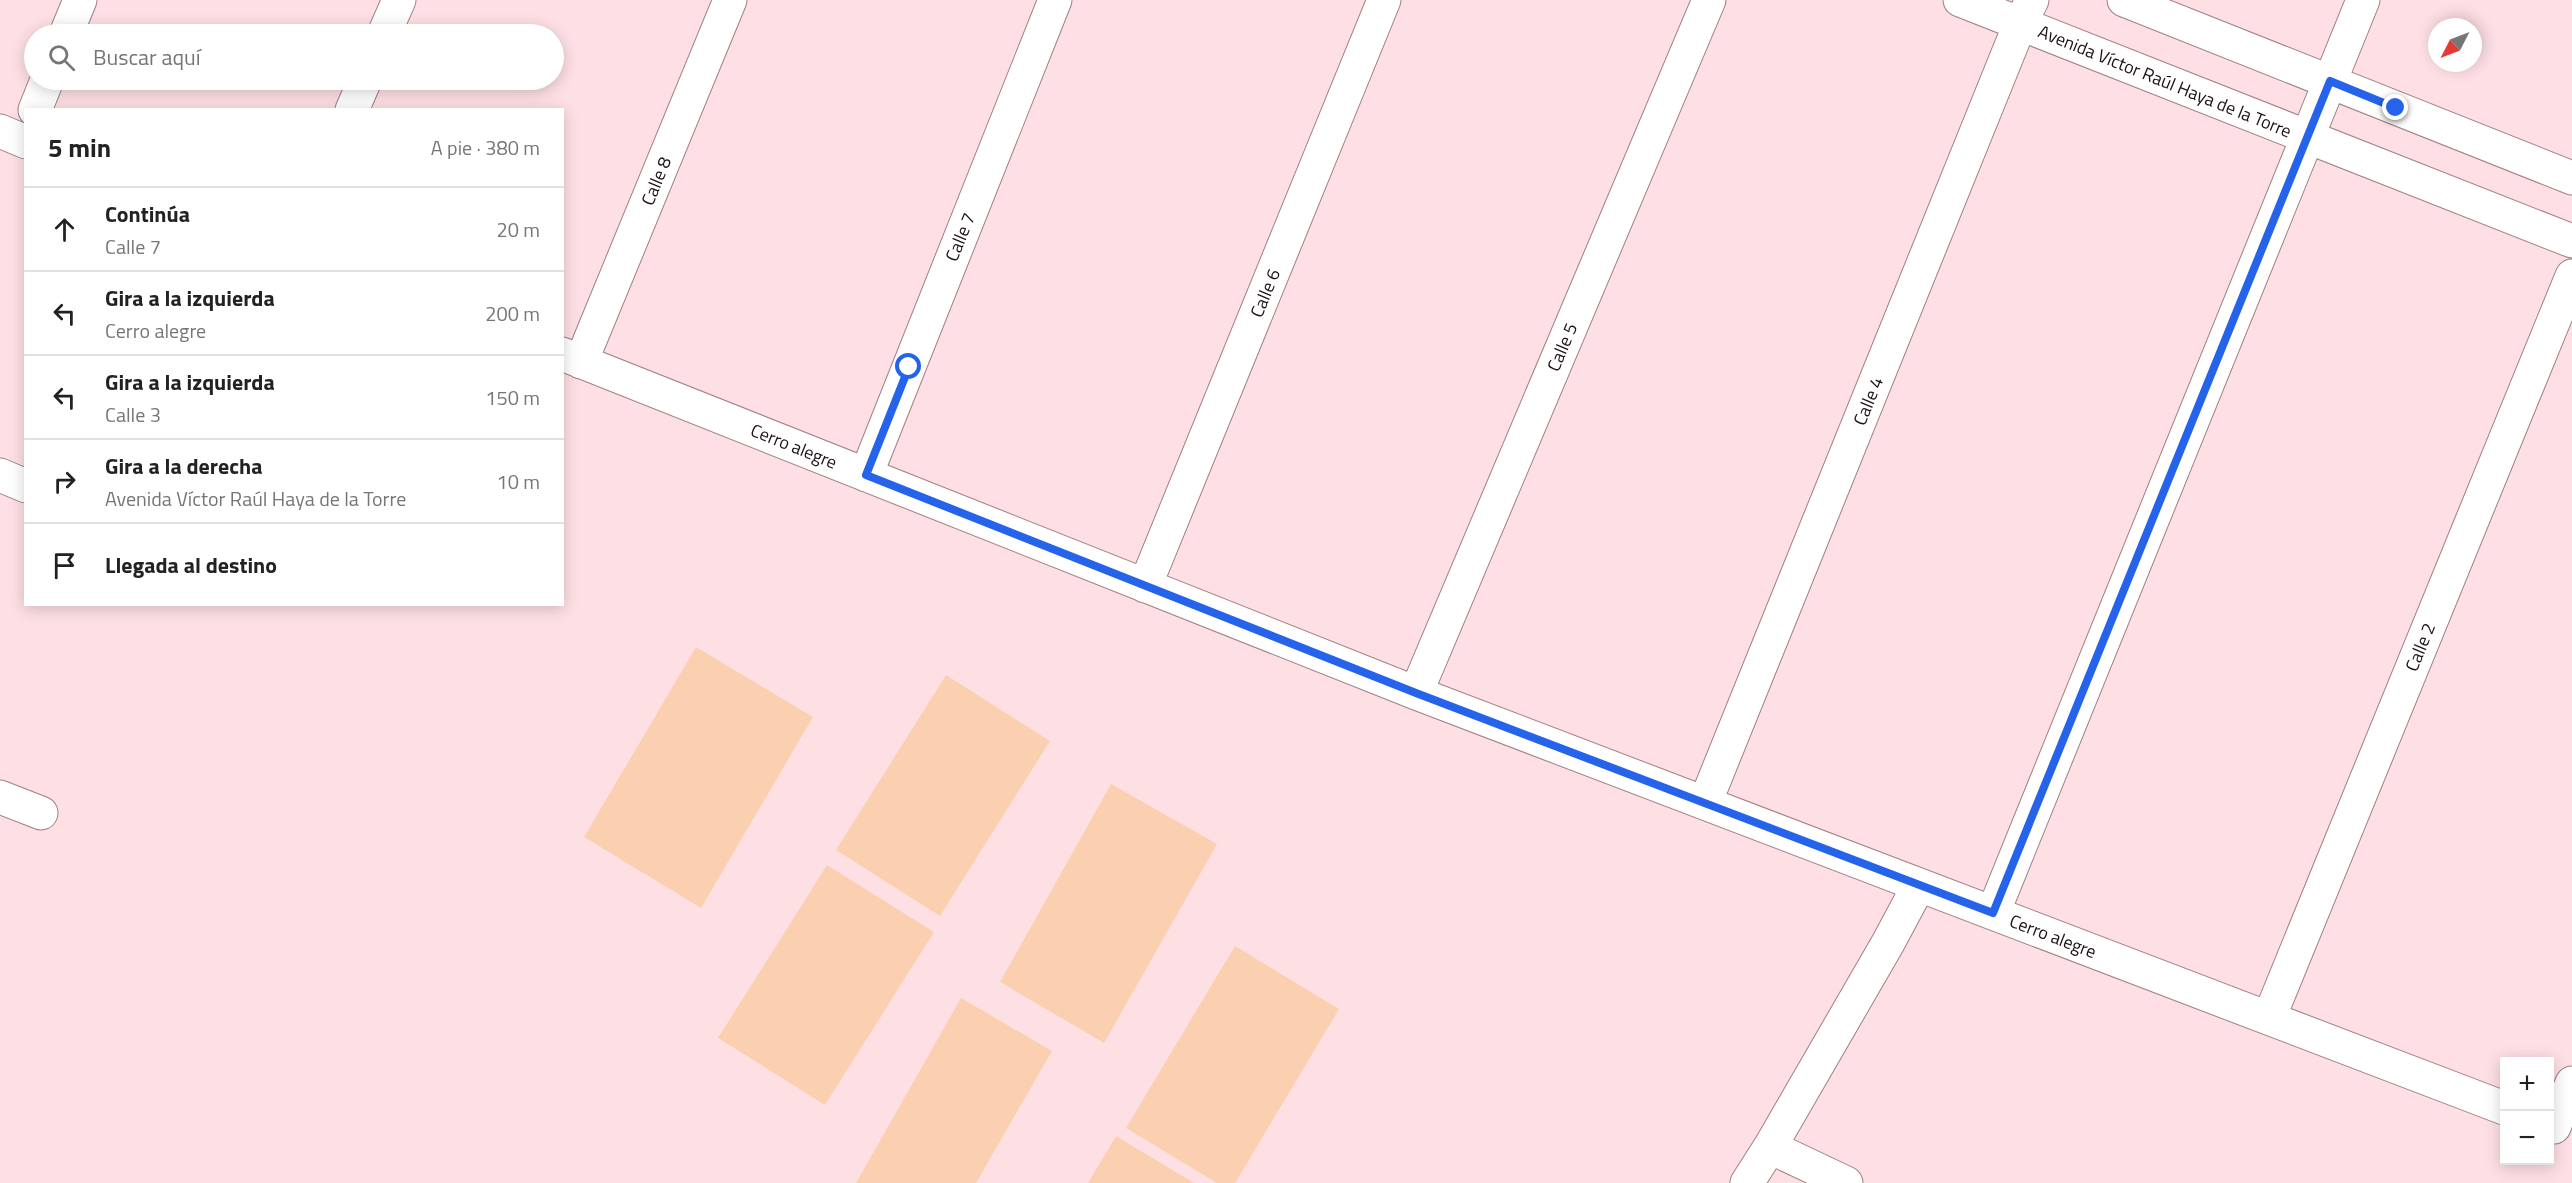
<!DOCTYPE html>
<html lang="es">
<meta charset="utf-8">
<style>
:root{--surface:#fff;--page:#f6f6f6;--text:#222;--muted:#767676;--line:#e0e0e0}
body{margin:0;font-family:"Titillium Web",sans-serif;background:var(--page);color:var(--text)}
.controls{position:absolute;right:18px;bottom:18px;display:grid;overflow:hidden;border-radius:0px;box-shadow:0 3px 15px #0003}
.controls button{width:54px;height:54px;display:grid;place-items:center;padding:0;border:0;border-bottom:2px solid var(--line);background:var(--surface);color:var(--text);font:30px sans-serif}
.compass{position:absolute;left:2428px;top:18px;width:54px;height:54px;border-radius:50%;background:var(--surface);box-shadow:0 3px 15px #0003;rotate:228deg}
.stop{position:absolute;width:18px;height:18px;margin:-14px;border:4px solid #2563eb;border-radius:50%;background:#fff}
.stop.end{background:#2563eb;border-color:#fff;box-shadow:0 2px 6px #0008}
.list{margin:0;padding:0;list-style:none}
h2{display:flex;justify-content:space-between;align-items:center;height:78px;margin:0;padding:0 24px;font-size:26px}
h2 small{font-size:20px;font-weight:400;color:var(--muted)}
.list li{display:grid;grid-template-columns:39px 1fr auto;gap:18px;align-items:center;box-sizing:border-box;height:84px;padding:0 24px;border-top:2px solid var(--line)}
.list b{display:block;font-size:22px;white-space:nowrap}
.list p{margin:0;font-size:20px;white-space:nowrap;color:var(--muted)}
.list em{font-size:20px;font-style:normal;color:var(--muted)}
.icon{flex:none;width:33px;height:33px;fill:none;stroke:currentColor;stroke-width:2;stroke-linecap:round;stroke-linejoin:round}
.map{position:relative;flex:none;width:2572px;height:1183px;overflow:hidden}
.search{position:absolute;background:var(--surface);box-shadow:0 3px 15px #0003;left:24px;top:24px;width:540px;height:66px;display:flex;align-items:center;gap:15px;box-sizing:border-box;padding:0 21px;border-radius:33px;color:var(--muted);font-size:22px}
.panel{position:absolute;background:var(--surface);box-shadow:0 3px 15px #0003;left:24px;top:108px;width:540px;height:498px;border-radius:0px}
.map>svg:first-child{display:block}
.green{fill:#fad0b0}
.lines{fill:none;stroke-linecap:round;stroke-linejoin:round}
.minor-casing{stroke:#a07e84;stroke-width:35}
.minor{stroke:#fff;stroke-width:33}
.route{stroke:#2563eb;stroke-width:8}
.labels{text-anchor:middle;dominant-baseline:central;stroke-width:4.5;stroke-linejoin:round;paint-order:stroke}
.street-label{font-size:18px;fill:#1d1113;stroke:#fff}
</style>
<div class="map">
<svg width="2572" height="1183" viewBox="0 0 2572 1183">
<rect width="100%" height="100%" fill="#fee0e4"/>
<path class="green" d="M696,647L813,717L701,908L584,837Z
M946,675L1050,741L940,916L836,850Z
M1111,784L1217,844L1104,1043L1000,982Z
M827,865L934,932L825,1105L718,1038Z
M1235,946L1339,1009L1235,1183H1217L1126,1128Z
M961,998L1052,1051L976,1183H856Z
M1116,1136L1194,1183H1088Z"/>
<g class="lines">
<g class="minor-casing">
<path id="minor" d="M1960,0L2572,241
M2124,0L2572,178
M66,34L80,0
M384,34L399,0
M35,110L47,80
M352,110L365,80
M0,131L26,142
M562,354L1416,693L2504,1108
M581,362L730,0
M0,475L26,486
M866,475L1055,0
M1145,586L1384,0
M1416,693L1709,0
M0,797L41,813
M1705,803L2020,24L2032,0
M1993,913L2363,0
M2269,1018L2572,276
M2554,1127L2572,1083
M1770,1147L1888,943L1919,885
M1747,1183L1770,1147L1846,1183"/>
</g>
<use href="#minor" class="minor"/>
</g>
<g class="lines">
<path class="route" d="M909,367L866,475L1416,693L1993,913L2330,81L2396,108"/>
</g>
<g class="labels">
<g class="street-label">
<text transform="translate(2165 81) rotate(22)">Avenida Víctor Raúl Haya de la Torre</text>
<text transform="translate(656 181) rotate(-68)">Calle 8</text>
<text transform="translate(960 237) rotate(-68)">Calle 7</text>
<text transform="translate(1265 293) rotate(-68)">Calle 6</text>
<text transform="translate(1562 347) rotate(-67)">Calle 5</text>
<text transform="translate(1868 401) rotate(-68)">Calle 4</text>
<text transform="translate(794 446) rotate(22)">Cerro alegre</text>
<text transform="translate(2420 647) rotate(-68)">Calle 2</text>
<text transform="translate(2053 936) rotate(21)">Cerro alegre</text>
</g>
</g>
</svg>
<div class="controls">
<button>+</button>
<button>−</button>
</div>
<svg class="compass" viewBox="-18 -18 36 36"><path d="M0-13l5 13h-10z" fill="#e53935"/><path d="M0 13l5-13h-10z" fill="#767676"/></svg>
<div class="stop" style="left:909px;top:367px"></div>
<div class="stop end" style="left:2396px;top:108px"></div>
<div class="search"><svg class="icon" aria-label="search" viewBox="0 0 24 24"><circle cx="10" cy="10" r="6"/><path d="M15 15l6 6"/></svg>Buscar aquí</div>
<section class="panel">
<h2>5 min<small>A pie · 380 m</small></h2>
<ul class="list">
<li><svg class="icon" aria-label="ahead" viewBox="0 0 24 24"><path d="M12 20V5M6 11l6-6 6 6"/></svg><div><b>Continúa</b><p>Calle 7</p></div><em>20 m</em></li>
<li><svg class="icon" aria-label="left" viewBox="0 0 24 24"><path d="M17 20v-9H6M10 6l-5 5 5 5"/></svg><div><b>Gira a la izquierda</b><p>Cerro alegre</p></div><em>200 m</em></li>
<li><svg class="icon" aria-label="left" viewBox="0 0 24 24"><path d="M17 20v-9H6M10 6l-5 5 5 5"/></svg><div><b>Gira a la izquierda</b><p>Calle 3</p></div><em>150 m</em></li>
<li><svg class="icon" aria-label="right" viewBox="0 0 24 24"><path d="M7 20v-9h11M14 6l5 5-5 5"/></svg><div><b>Gira a la derecha</b><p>Avenida Víctor Raúl Haya de la Torre</p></div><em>10 m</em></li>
<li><svg class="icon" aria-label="arrive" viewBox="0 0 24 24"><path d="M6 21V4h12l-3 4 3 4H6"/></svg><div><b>Llegada al destino</b></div></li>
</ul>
</section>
</div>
